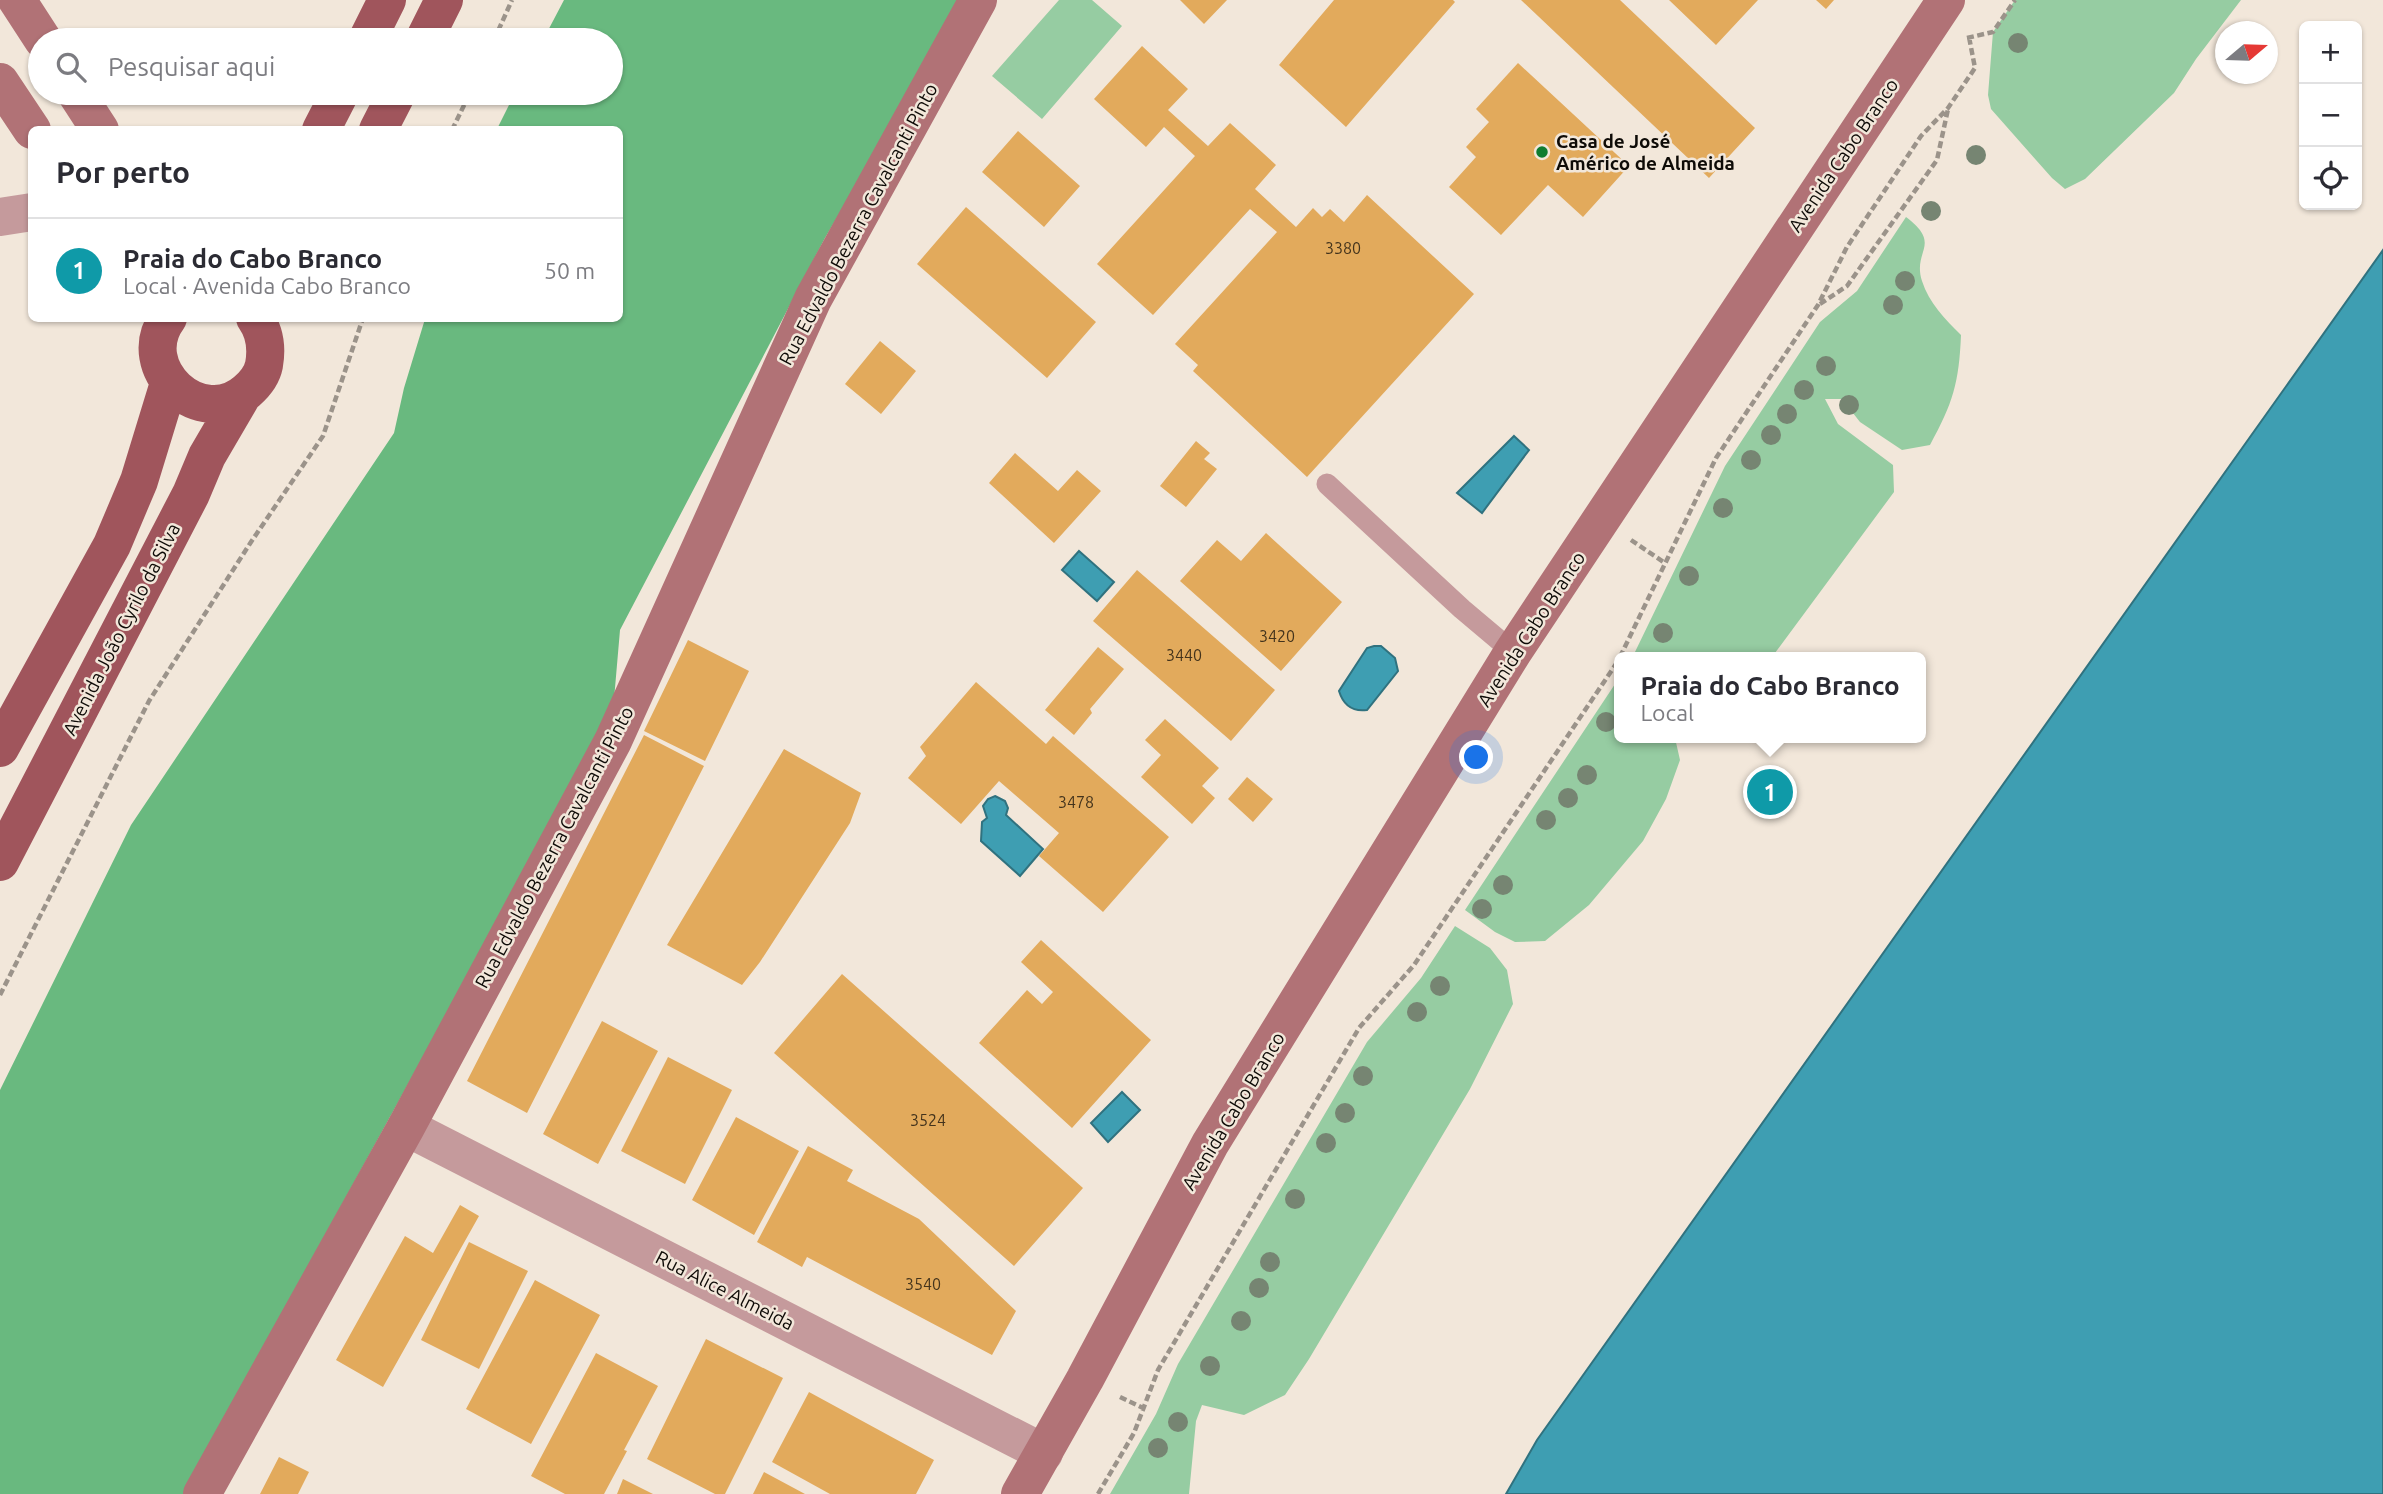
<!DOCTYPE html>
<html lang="pt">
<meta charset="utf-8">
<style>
:root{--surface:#fff;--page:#f7f7f7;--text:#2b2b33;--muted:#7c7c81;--line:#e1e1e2;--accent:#0f7c30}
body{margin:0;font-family:Ubuntu,sans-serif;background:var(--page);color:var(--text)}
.controls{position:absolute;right:21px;top:21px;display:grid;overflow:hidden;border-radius:10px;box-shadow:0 2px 5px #0004}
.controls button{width:63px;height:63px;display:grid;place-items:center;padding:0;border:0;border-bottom:2px solid var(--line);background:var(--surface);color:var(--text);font:35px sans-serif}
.compass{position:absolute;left:2215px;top:21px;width:63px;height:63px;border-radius:50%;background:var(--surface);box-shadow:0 2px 5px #0004;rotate:71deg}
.you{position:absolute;left:1477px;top:758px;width:24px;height:24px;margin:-18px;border:5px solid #fff;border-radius:50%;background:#1a73e8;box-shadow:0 0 0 10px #1a73e833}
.badge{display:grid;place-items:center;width:46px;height:46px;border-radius:50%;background:var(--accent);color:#fff;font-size:23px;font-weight:700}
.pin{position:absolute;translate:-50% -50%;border:4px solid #fff;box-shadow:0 2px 7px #0006}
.popup{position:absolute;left:1614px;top:652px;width:312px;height:91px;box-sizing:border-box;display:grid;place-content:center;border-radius:10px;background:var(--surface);filter:drop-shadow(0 2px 5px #0005);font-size:23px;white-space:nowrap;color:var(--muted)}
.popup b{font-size:26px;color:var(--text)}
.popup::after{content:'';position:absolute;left:50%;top:100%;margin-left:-14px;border:14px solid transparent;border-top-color:var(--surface)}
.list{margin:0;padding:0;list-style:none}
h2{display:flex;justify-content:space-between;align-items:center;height:91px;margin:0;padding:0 28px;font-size:30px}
h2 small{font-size:23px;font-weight:400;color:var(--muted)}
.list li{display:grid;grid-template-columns:46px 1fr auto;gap:21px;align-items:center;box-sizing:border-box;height:105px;padding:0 28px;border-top:2px solid var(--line)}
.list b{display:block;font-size:26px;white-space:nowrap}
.list p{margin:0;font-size:23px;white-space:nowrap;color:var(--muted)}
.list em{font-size:23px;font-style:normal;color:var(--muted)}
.icon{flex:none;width:38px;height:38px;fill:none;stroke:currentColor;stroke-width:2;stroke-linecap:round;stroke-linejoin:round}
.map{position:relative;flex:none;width:2383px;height:1494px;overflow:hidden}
.search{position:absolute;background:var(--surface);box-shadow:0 2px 5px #0004;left:28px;top:28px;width:595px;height:77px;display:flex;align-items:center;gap:18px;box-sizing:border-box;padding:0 24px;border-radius:38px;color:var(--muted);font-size:26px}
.panel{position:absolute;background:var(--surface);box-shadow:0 2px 5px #0004;left:28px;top:126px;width:595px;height:196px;border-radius:10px}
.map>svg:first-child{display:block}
.green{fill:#96cca2}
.forest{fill:#69b97f}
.water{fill:#3e9eb2;stroke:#30727f;stroke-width:2}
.building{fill:#e2aa5c}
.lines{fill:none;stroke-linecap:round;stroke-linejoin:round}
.path{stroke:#9b938a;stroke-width:4.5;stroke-dasharray:7 3.5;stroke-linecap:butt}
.service{stroke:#c59a9c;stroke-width:21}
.minor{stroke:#c59a9c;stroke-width:38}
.secondary{stroke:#b17276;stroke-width:38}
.primary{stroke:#a0555c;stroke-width:38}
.tree{fill:#768572}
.poi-dot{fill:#0f7c30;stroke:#f2e7da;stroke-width:2.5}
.labels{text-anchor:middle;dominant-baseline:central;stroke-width:5;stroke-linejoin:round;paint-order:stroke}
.number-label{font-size:16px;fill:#43331c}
.poi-label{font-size:19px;font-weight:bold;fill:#0e0b07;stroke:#f2e7da;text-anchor:start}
.street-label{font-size:19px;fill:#0e0b07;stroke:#f2e7da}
</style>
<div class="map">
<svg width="2383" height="1494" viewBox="0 0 2383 1494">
<rect width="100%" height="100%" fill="#f2e7da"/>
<path class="green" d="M1059,0H1092L1122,26L1042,119L992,76Z
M2015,0H2241L2196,59L2174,93L2085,179L2065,189L2052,178L1991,109L1988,95L1993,32Z
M1906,217C1943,245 1912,250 1922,281C1929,303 1945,319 1961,335C1959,383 1953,403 1930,445L1902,450L1860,422L1842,399H1825L1838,424L1893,465L1894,492L1772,657H1637L1634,654L1725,466L1820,322L1857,291Z
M1619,678L1620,738H1675L1680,760L1666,799L1643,841L1589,905L1545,941L1515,942L1495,932L1465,910Z
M1455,926L1490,948L1507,970L1513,1004L1470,1089L1309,1359L1285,1395L1244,1415L1202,1405L1196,1421L1189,1494H1110L1156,1414L1178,1364L1367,1042L1421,978Z"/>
<path class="forest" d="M564,0H964L825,238L620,630L613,711L183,1494H0V1090L131,825L394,433L404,388L425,319L620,318V130L497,129L515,93H611V40H543Z"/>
<path class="water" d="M2383,250V1494H1506L1537,1440Z
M1514,436L1529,450L1482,513L1457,493Z
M1079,551L1114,582L1097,601L1062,570Z
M1374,646H1381L1395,658L1398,671L1367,710C1352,712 1343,704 1339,691L1367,648Z
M995,796L1005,801L1008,808L1006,815L1043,849L1020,876L981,841L982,822L987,818L983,806L988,799Z
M1122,1092L1140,1110L1108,1142L1091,1123Z"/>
<path class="building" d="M1180,0H1227L1204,24Z
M1334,0H1453L1455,2L1346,127L1279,65Z
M1521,0H1620L1755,128L1709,178Z
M1669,0H1758L1716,45Z
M1816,0H1834L1826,9Z
M1142,46L1188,89L1168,110L1208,146L1230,123L1276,165L1255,189L1296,227L1313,208L1322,217L1330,209L1344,222L1367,195L1474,294L1307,477L1193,371L1198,365L1175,344L1277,232L1250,209L1153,315L1097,264L1195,156L1164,127L1146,147L1094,99Z
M1518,63L1629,166L1583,217L1548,185L1501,235L1449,187L1476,157L1466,147L1489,122L1476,109Z
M1018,131L1080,186L1044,227L982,172Z
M966,207L1096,322L1047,378L917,264Z
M880,341L916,371L881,414L845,384Z
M1196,441L1210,453L1204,459L1217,469L1186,507L1160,486Z
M1015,453L1058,491L1077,470L1101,491L1054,543L989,483Z
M1266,533L1342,602L1281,671L1180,581L1217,540L1241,561Z
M1137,570L1275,690L1231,741L1093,621Z
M688,640L749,671L705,761L644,731Z
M1098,647L1124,669L1090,709L1092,713L1074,735L1045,710Z
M976,682L1046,744L1053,736L1169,837L1103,912L1039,856L1059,833L999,781L961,824L908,778L926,756L920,747Z
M1165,719L1219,768L1202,786L1215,798L1192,824L1141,777L1161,755L1145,740Z
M644,735L704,766L527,1113L467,1081Z
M784,749L861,793L850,823L760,962L742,985L667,945Z
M1247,777L1273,799L1253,822L1228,799Z
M1041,940L1151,1040L1072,1128L979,1043L1027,990L1042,1004L1053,992L1021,962Z
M842,974L1083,1188L1014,1266L774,1053Z
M602,1021L658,1051L598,1164L543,1134Z
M668,1057L732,1090L685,1184L621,1151Z
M736,1117L799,1151L754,1235L692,1200Z
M808,1146L853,1170L847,1181L919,1219L1016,1311L992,1355L807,1257L802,1267L757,1242Z
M460,1205L479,1216L383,1387L336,1360L405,1236L433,1253Z
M469,1242L528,1271L479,1369L421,1340Z
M535,1280L600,1315L531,1444L466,1409Z
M706,1339L783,1378L725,1494H715L647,1459Z
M596,1353L658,1386L624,1450L627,1451L604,1494H565L531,1476Z
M809,1392L934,1460L916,1494H830L772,1462Z
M279,1457L309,1472L298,1494H260Z
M764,1472L805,1494H753Z
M623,1479L653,1494H617Z"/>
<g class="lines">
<path class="path" d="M1967,38L1993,32L2015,0
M494,40L512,0
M452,130L470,93
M1820,304L1847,286L1937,160L1948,109
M1631,540L1665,563
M1620,657L1716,458L1818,305L1847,247L1921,136L1948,108L1975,68L1969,37
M0,995L149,701L251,542L323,436L363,318
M1120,1397L1143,1408
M1098,1494L1134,1433L1158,1370L1359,1028L1414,965L1620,658"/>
<path class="service" d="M1327,484L1462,609L1513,652"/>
<path class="minor" d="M0,217L32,212
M406,1127L1044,1453"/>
<path class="secondary" d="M17,0L43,40
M0,82L32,130
M76,93L100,130
M202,1494L406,1127L613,741L813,299L978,0
M1020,1494L1085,1379L1210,1144L1513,652L1946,0"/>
<path class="primary" d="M367,40L387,0
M424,40L444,0
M321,130L340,93
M378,130L397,93
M168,318C131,368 201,432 247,391C255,384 262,375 264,365C267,348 265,332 255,318
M0,748L112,545L139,481L169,383
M0,862L191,494L207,456L242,396"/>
</g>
<g class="tree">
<circle cx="2018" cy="43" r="10"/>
<circle cx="1976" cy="155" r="10"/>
<circle cx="1931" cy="211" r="10"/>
<circle cx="1905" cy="281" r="10"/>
<circle cx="1893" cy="305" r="10"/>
<circle cx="1826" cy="366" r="10"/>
<circle cx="1804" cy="390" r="10"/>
<circle cx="1849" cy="405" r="10"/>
<circle cx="1787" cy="414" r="10"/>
<circle cx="1771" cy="435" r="10"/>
<circle cx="1751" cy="460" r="10"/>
<circle cx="1723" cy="508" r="10"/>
<circle cx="1689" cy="576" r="10"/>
<circle cx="1663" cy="633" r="10"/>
<circle cx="1606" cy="722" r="10"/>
<circle cx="1587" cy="775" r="10"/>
<circle cx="1568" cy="798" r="10"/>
<circle cx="1546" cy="820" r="10"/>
<circle cx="1503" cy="885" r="10"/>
<circle cx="1482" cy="909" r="10"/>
<circle cx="1440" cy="986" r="10"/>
<circle cx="1417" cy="1012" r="10"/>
<circle cx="1363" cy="1076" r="10"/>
<circle cx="1345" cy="1113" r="10"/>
<circle cx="1326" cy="1143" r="10"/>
<circle cx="1295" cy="1199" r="10"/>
<circle cx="1270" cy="1262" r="10"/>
<circle cx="1259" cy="1288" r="10"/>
<circle cx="1241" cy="1321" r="10"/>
<circle cx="1210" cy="1366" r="10"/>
<circle cx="1178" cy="1422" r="10"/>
<circle cx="1158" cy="1448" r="10"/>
</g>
<circle class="poi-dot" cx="1542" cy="152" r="7"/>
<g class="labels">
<g class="number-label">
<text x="1343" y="248">3380</text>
<text x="1277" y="636">3420</text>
<text x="1184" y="655">3440</text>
<text x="1076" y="802">3478</text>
<text x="928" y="1120">3524</text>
<text x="923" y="1284">3540</text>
</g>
<g class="poi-label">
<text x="1556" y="141">Casa de José<tspan x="1556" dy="22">Américo de Almeida</tspan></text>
</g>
<g class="street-label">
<text transform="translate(1843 155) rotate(-56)">Avenida Cabo Branco</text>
<text transform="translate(858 224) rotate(-62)">Rua Edvaldo Bezerra Cavalcanti Pinto</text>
<text transform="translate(121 629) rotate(-63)">Avenida João Cyrilo da Silva</text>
<text transform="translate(1531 629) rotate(-57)">Avenida Cabo Branco</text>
<text transform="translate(554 847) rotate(-62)">Rua Edvaldo Bezerra Cavalcanti Pinto</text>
<text transform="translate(1233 1111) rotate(-59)">Avenida Cabo Branco</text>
<text transform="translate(725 1290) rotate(27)">Rua Alice Almeida</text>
</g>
</g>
</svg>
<div class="controls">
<button>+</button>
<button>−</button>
<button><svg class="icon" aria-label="locate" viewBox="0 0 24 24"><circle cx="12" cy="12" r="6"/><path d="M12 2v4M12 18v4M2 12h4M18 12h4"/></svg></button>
</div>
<svg class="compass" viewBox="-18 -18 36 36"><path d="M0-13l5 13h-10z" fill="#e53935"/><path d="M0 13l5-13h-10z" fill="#7c7c81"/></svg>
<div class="you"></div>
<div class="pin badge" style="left:1770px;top:792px;background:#0f9aa8">1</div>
<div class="popup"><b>Praia do Cabo Branco</b>Local</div>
<div class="search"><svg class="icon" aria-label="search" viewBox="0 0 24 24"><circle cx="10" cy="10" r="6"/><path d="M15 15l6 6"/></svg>Pesquisar aqui</div>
<section class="panel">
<h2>Por perto<small></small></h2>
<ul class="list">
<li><span class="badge" style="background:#0f9aa8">1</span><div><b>Praia do Cabo Branco</b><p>Local · Avenida Cabo Branco</p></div><em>50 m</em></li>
</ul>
</section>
</div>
